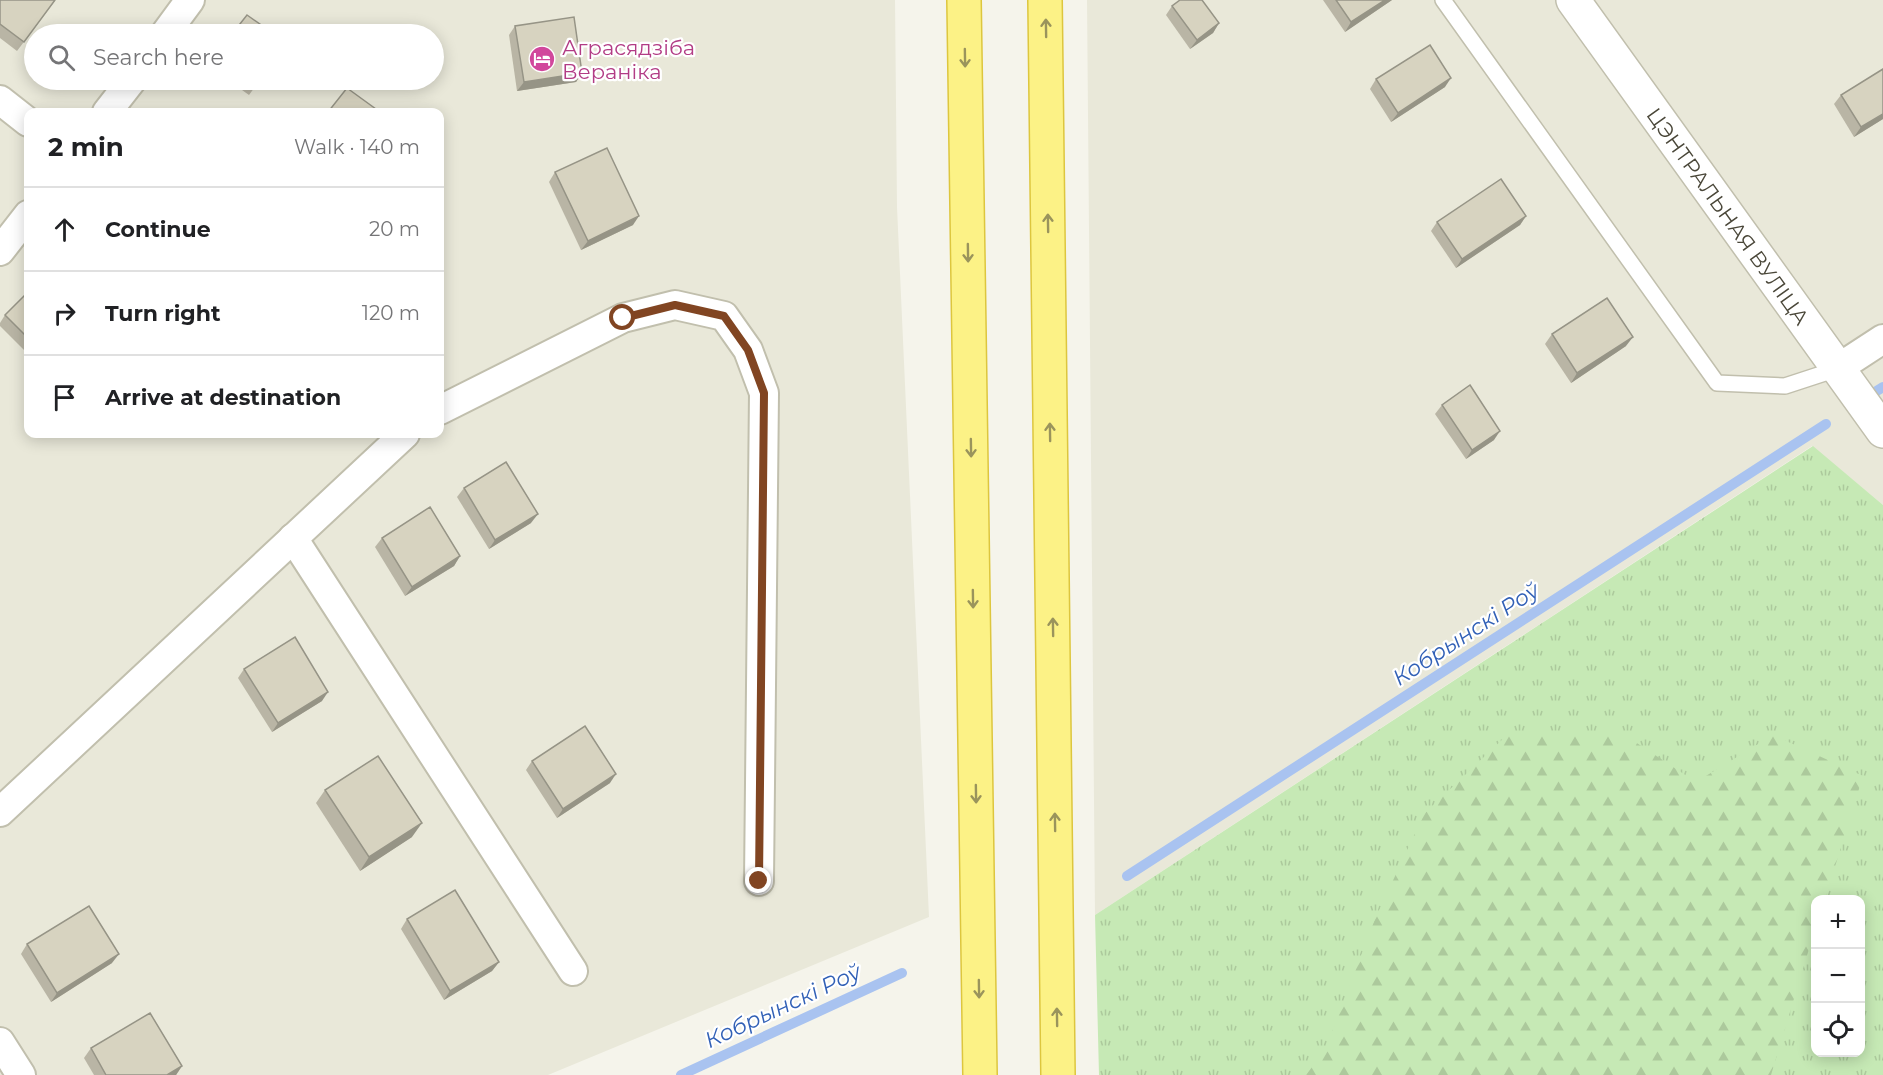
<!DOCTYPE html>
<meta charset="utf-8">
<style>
body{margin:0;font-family:Montserrat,sans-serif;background:#f2f2f2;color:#202124}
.controls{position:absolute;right:18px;bottom:18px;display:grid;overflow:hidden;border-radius:12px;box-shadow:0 3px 15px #0003}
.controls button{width:54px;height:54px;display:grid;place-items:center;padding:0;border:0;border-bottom:2px solid #e0e0e0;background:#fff;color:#202124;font:30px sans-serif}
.stop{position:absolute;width:18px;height:18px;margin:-14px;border:4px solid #814522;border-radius:50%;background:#fff}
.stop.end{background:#814522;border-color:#fff;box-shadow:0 2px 6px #0008}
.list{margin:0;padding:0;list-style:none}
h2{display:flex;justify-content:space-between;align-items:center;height:78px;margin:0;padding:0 24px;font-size:26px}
h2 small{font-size:20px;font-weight:400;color:#757577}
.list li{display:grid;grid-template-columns:39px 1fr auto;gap:18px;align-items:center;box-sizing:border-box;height:84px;padding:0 24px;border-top:2px solid #e0e0e0}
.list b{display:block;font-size:22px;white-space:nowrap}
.list em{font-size:20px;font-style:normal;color:#757577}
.icon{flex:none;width:33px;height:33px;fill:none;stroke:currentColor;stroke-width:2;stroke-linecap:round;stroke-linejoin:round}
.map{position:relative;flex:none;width:1883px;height:1075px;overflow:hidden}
.search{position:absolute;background:#fff;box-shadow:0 3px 15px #0003;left:24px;top:24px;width:420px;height:66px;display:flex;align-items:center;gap:15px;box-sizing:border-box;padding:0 21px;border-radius:33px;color:#757577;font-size:22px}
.panel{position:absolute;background:#fff;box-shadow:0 3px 15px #0003;left:24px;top:108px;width:420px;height:330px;border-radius:12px}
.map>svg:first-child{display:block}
</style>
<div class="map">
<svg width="1883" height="1075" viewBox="0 0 1883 1075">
<defs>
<pattern id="grass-tufts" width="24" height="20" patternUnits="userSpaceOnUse" patternTransform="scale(1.5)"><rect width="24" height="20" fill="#c6e9b5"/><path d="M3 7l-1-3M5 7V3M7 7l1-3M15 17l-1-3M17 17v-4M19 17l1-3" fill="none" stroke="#acc99c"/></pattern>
<pattern id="forest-firs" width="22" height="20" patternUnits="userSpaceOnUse" patternTransform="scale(1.5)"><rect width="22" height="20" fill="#c6e9b5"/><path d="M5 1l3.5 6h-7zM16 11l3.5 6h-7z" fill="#acc99c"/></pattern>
</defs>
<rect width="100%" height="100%" fill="#f5f4eb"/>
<g fill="#e9e8d9" fill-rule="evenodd">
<path d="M0 0H895L897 207 929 917 548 1075H0ZM34 34H434V80H34ZM28 112H440V434H28Z"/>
<path d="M1087 0H1883V505L1812 446 1095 915Z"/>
</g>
<path fill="url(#grass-tufts)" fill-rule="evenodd" d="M1813 446 1883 505V1075H1099L1095 915ZM1816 900H1860V1052H1816Z"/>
<path fill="url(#forest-firs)" d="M1617 730 1696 782 1773 735 1863 776 1825 899 1816 900 1815 929 1771 1075H1306L1325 1050 1375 919 1424 814 1506 736Z"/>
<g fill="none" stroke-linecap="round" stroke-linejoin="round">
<g stroke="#a9c3f0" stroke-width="10">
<path d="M1875 392 1883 387"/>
<path d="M1127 876 1826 424"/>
<path d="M681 1075 902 973"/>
</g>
<g stroke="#c1bfad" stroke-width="18">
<path id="service" d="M1443 0 1717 383 1785 386 1837 369"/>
</g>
<g stroke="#c1bfad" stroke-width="32">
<g id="minor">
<path d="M165 34 190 0"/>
<path d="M0 100 28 122"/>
<path d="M107 112 132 80"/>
<path d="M0 251 28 215"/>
<path d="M1837 369 1883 339"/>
<path d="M440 410 623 318 675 305 724 316 748 350 764 393 759 881"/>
<path d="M293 538 573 971"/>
<path d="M0 812 405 434"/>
<path d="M0 1042 21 1075"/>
</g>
</g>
<g stroke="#c1bfad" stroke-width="36">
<g id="tertiary">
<path id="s1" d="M1573 0 1883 431"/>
</g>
</g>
<g stroke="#ddc63e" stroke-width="36">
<g id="trunk">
<path d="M964 0 980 1075"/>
<path d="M1045 0 1058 1075"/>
</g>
</g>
<use href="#service" stroke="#fff" stroke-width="15"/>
<use href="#minor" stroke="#fff" stroke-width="28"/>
<use href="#tertiary" stroke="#fff" stroke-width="33"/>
<use href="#trunk" stroke="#fcf286" stroke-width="33"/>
</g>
<g fill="#b9b5a5">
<path d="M0 0 55 1 17 51 0 38Z"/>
<path d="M1323 0H1392L1345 32Z"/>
<path d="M1172 6 1219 23 1213 33 1190 49 1166 15Z"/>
<path d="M515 26 582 73 576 82 517 91 509 35Z"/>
<path d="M1376 79 1445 87 1391 122 1370 89Z"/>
<path d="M228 80H260L249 95Z"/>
<path d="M1841 95 1883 119 1854 137 1834 104Z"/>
<path d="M555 172 633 225 581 250 549 182Z"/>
<path d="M1526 216 1520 225 1456 268 1431 231 1437 222Z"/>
<path d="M28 292V354L0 326V323L5 315Z"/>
<path d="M1552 334 1626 346 1571 383 1545 344Z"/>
<path d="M1442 405 1494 440 1466 459 1435 414Z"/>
<path d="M464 488 531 523 489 549 457 497Z"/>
<path d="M382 538 460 556 454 566 405 596 375 547Z"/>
<path d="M244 669 322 701 272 732 238 678Z"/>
<path d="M532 761 610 783 557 818 526 770Z"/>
<path d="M325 790 412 837 360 871 316 803Z"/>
<path d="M407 919 499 962 492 971 444 1000 401 929Z"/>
<path d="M27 944 112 963 51 1002 21 954Z"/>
<path d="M91 1048 182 1066 176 1075H94L84 1058Z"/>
</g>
<g fill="#969486">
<path d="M1385 0H1392L1345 32 1351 22Z"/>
<path d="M1219 23 1213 33 1190 49 1197 40Z"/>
<path d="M582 73 576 82 517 91 524 82Z"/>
<path d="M1451 78 1445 87 1391 122 1398 113Z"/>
<path d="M1883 114V119L1854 137 1861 127Z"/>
<path d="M639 216 633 225 581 250 588 241Z"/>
<path d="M1526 216 1520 225 1456 268 1462 259Z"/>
<path d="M1633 337 1626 346 1571 383 1577 373Z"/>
<path d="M1500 431 1494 440 1466 459 1472 450Z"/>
<path d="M538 514 531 523 489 549 495 540Z"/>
<path d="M460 556 454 566 405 596 412 587Z"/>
<path d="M328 692 322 701 272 732 278 723Z"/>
<path d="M616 774 610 783 557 818 563 809Z"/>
<path d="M422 823 412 837 360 871 369 857Z"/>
<path d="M119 954 112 963 51 1002 57 993Z"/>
<path d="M499 962 492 971 444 1000 450 991Z"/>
<path d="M182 1066 176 1075H167Z"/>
</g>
<g fill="#d7d3c0" stroke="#969486" stroke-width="1.5">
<path d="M0 0H55L24 42 0 24Z"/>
<path d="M1180 0H1202L1219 23 1197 40 1172 6Z"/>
<path d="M1336 0H1385L1351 22Z"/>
<path d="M247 15 274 34H232Z"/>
<path d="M574 17 582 73 524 82 515 26Z"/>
<path d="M1430 45 1451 78 1398 113 1376 79Z"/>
<path d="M1883 69V114L1861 127 1841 95Z"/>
<path d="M247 80H260L256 85Z"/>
<path d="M347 88 380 112H328Z"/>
<path d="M607 148 639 216 588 241 555 172Z"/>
<path d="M1501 179 1526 216 1462 259 1437 222Z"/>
<path d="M28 292V338L5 315Z"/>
<path d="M1607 298 1633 337 1577 373 1552 334Z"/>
<path d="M1470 385 1500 431 1472 450 1442 405Z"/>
<path d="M506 462 538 514 495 540 464 488Z"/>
<path d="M430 507 460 556 412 587 382 538Z"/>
<path d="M295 637 328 692 278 723 244 669Z"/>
<path d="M585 726 616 774 563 809 532 761Z"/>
<path d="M378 756 422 823 369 857 325 790Z"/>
<path d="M455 890 499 962 450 991 407 919Z"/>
<path d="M89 906 119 954 57 993 27 944Z"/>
<path d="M150 1013 182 1066 167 1075H106L91 1048Z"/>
</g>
<defs><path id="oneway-shaft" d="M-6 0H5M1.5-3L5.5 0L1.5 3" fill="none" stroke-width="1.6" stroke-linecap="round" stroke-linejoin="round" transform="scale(1.5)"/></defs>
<g stroke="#9a945c">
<use href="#oneway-shaft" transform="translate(1046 28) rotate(-91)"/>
<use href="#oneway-shaft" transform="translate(965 58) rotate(89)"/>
<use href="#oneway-shaft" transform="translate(1048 223) rotate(-91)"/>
<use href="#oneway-shaft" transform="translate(968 253) rotate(89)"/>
<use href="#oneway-shaft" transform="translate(1050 432) rotate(-91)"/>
<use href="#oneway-shaft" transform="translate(971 448) rotate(89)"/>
<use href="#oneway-shaft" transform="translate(973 599) rotate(89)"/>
<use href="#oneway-shaft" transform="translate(1053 627) rotate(-91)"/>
<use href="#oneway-shaft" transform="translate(976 794) rotate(89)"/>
<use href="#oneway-shaft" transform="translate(1055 822) rotate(-91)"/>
<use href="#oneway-shaft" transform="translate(979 989) rotate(89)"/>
<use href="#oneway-shaft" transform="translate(1057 1017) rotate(-91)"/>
</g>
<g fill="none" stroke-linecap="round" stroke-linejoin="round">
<path stroke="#814522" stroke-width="8" d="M623 318 675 305 724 316 748 350 764 393 759 881"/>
</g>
<defs>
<g id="hotel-disc" transform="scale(1.35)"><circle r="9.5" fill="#d1479c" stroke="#fff"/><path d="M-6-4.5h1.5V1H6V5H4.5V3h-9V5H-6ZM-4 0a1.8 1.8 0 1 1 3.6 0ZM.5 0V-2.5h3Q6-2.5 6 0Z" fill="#fff"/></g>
</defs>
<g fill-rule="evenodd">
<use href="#hotel-disc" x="542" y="59"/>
</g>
<g text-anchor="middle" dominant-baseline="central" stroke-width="4.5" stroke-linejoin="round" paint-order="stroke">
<g font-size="21" fill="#b23c85" stroke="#fff" text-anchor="start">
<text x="562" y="47">Аграсядзіба<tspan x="562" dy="24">Вераніка</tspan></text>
</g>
<g font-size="21" fill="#4a4739" stroke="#fff">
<text stroke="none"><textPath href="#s1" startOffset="266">ЦЭНТРАЛЬНАЯ ВУЛІЦА</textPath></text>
</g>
<g font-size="22" font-style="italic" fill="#3160b6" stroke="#fff">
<text transform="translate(1466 634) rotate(-33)">Кобрынскі Роў</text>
<text transform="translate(783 1006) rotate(-25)">Кобрынскі Роў</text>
</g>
</g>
</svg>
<div class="controls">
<button>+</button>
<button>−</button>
<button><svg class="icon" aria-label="locate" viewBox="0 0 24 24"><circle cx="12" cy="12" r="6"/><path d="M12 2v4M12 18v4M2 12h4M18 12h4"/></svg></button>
</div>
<div class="stop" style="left:623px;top:318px"></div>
<div class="stop end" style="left:759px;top:881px"></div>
<div class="search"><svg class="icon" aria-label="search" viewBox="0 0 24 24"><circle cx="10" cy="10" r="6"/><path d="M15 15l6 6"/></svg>Search here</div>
<section class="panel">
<h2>2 min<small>Walk · 140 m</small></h2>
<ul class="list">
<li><svg class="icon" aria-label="ahead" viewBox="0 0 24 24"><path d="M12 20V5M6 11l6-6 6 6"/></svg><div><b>Continue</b></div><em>20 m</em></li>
<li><svg class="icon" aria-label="right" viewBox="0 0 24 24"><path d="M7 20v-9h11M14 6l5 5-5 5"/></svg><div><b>Turn right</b></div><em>120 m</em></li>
<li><svg class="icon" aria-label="arrive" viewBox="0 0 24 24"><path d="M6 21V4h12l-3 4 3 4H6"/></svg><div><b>Arrive at destination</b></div></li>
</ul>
</section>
</div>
